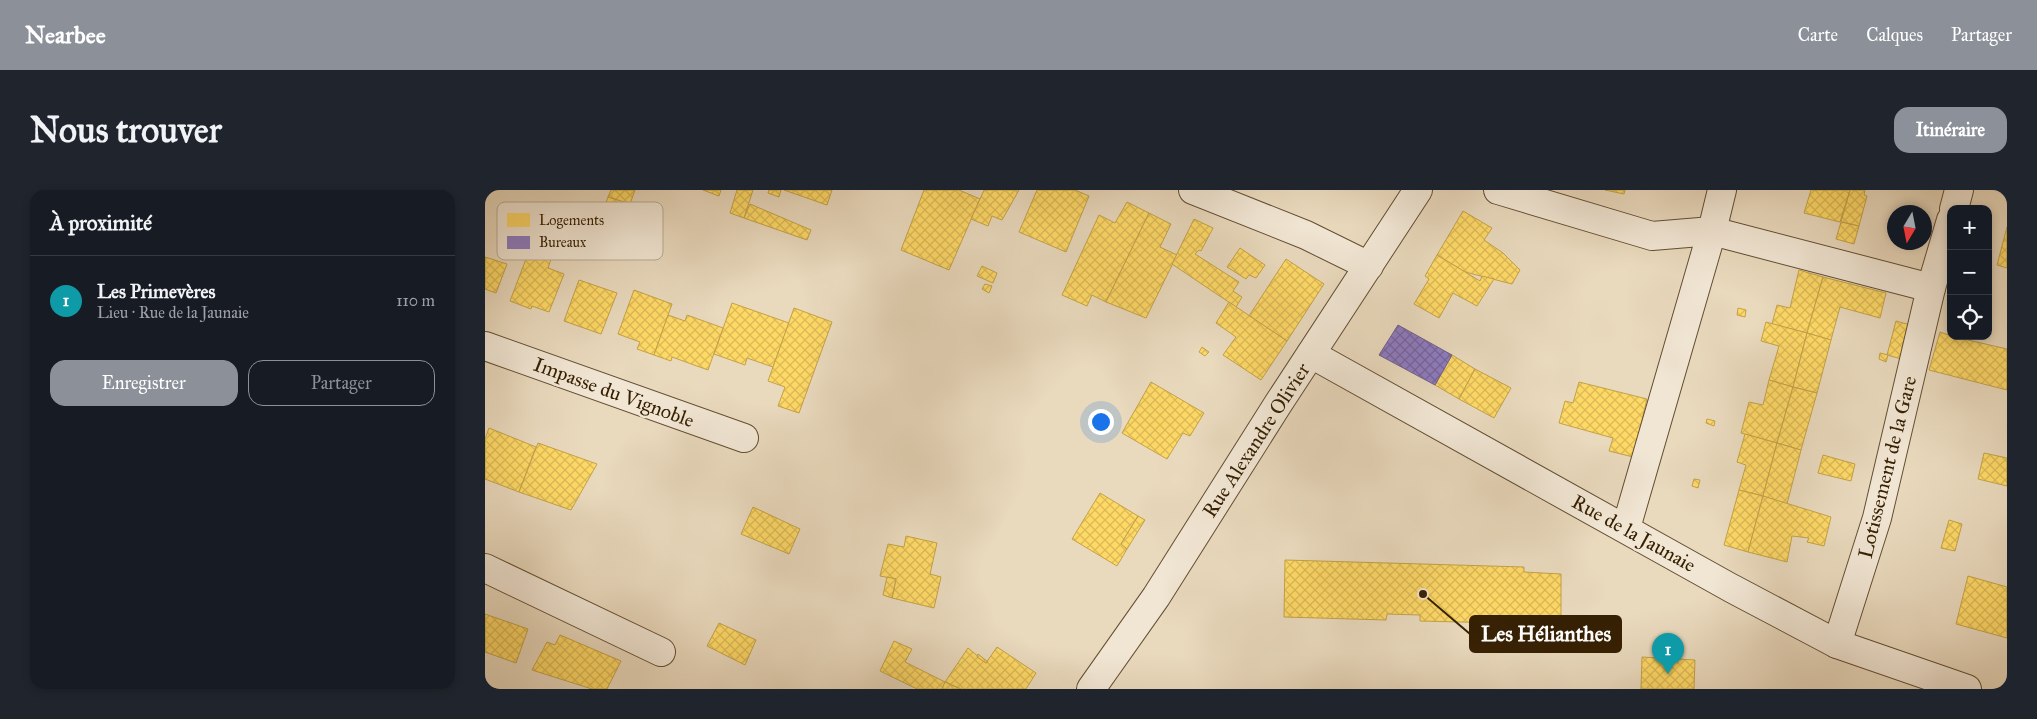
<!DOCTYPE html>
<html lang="fr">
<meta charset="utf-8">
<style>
body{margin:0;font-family:"IM FELL Great Primer",serif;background:#20242c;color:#f1f3f6}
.controls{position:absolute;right:15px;top:15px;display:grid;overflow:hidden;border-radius:10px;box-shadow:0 2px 8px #0003}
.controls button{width:45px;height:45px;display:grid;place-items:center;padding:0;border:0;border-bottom:1px solid #363941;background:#171b24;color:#f1f3f6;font:25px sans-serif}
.compass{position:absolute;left:1402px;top:15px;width:45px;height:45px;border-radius:50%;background:#171b24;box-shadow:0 2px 8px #0003;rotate:190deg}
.you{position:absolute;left:615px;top:231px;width:18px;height:18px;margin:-12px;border:4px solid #fff;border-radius:50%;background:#1a73e8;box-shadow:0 0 0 8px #1a73e833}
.badge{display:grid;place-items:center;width:32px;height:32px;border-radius:50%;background:#8c9099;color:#fff;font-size:16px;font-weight:700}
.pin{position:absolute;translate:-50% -41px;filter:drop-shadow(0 1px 2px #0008)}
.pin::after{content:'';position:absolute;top:26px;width:18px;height:15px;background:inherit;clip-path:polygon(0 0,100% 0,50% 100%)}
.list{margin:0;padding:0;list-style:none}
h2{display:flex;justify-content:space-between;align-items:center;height:65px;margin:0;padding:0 20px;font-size:21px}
h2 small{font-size:16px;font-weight:400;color:#9ea1a6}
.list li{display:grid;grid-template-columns:32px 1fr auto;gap:15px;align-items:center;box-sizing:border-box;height:90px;padding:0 20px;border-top:1px solid #363941}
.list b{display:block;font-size:19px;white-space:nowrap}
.list p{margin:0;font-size:16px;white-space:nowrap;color:#9ea1a6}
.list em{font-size:16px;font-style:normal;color:#9ea1a6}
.actions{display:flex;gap:10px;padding:15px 20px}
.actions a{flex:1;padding:11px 0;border:1px solid #8c9099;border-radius:15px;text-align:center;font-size:18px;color:#8c9099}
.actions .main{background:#8c9099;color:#fff}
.icon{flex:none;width:28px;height:28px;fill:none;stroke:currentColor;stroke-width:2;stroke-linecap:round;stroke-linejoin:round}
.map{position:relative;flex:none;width:1522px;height:499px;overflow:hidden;border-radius:15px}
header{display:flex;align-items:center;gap:30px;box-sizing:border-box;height:70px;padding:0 25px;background:#8c9099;color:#fff}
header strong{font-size:24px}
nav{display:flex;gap:28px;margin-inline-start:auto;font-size:18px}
.intro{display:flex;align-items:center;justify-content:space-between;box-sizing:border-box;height:120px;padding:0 30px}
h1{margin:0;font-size:35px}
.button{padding:12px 22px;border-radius:15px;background:#8c9099;color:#fff;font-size:18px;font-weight:700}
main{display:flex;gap:30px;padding:0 30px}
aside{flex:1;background:#171b24;border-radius:15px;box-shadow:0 2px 8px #0003}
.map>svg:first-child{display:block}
</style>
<header>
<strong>Nearbee</strong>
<nav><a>Carte</a><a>Calques</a><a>Partager</a></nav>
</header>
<div class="intro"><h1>Nous trouver</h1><a class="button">Itinéraire</a></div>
<main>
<aside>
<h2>À proximité<small></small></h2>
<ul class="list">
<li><span class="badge" style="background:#0f9aa8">1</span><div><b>Les Primevères</b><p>Lieu · Rue de la Jaunaie</p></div><em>110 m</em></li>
</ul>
<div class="actions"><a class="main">Enregistrer</a><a>Partager</a></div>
</aside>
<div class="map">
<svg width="1522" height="499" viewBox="0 0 1522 499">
<defs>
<pattern id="homes-cross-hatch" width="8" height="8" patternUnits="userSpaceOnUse" patternTransform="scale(1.25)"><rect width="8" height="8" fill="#ffd966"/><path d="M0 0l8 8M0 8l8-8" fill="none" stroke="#dbba57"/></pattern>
<pattern id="offices-cross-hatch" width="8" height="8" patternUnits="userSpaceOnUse" patternTransform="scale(1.25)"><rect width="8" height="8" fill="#8e7cc3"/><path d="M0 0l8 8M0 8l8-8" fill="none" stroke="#75659c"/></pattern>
</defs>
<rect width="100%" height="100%" fill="#e9d9bd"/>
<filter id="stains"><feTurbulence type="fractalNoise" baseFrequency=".004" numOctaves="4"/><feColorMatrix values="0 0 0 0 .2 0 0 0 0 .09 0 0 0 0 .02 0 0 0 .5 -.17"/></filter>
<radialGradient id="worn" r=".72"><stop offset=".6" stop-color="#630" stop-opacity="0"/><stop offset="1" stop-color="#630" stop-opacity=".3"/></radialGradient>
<g fill="url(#homes-cross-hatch)" stroke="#c3a248">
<path d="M126 0H150L145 14 123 7Z"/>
<path d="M218 0H236L234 6Z"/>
<path d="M252 0H268L259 28 245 23Z"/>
<path d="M284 0H296L294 7 283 3Z"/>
<path d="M299 0H347L342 15Z"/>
<path d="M439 0H474L495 9 464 80 416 60Z"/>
<path d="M499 0H534L517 30 507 26 503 36 486 29Z"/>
<path d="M552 0H590L604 6 581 62 534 42Z"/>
<path d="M1120 0H1140L1139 4Z"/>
<path d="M1326 0H1365L1355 32 1319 23Z"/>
<path d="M1365 0H1380L1379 5 1382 6 1374 36 1356 32Z"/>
<path d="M123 7 145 14 137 37 115 29Z"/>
<path d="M642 12 664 23 621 112 607 105 602 116 577 105 614 25 630 33Z"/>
<path d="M265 14 326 40 322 50 259 28Z"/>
<path d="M978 21 1007 38 999 50 1018 63 1035 80 1027 94 980 82 952 65Z"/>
<path d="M664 23 686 34 675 57 692 65 661 128 621 112Z"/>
<path d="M709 29 728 38 716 61 714 60 710 64 754 92 748 101 757 107 751 117 687 74Z"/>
<path d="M1356 32 1374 36 1369 54 1351 49Z"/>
<path d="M1522 37V78L1512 75Z"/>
<path d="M755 58 780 75 771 88 764 85 761 89 742 77Z"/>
<path d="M44 61 66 69 63 78 79 84 64 122 47 116 46 119 25 111Z"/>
<path d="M952 65 995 91 997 86 1009 89 992 116 968 103 954 128 929 114 944 89 940 86Z"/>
<path d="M0 67 22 74 11 103 0 99Z"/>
<path d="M801 69 839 94 802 151 764 126Z"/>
<path d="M497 76 512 83 508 93 492 86Z"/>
<path d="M1314 80 1338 87 1322 143 1287 134 1292 115 1305 118Z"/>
<path d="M1338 87 1401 103 1395 128 1355 117 1346 150 1322 143Z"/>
<path d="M94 90 132 103 116 144 79 131Z"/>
<path d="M500 94 507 96 504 103 497 99Z"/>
<path d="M149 100 187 114 169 165 152 159 155 152 133 144Z"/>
<path d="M744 112 802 151 776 190 738 165 751 147 731 133Z"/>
<path d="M247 113 304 133 288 177 262 168 260 175 229 164Z"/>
<path d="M309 118 347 132 314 223 293 216 300 197 283 191Z"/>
<path d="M1253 118 1261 120 1260 127 1252 125Z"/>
<path d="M183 125 200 131 202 125 238 138 223 180 187 167 186 171 169 165Z"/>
<path d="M1411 131 1429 136 1420 170 1402 165Z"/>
<path d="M1281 132 1322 143 1308 197 1284 190 1294 156 1276 151Z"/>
<path d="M1455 142 1466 146 1522 159V200L1444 180Z"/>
<path d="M1322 143 1346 150 1332 203 1308 197Z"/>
<path d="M717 157 724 162 720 166 714 162Z"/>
<path d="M1395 163 1403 165 1401 172 1394 169Z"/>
<path d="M967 165 990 179 974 209 950 195Z"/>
<path d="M990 179 1026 198 1009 228 974 209Z"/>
<path d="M1284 190 1308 197 1292 253 1256 243 1264 212 1278 215Z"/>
<path d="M666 192 719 223 705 246 698 243 682 269 637 243Z"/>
<path d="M1094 192 1162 209 1148 267 1124 261 1128 248 1074 233 1080 211 1088 213Z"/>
<path d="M1308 197 1332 203 1316 260 1292 253Z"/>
<path d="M1222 229 1230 231 1229 236 1221 233Z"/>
<path d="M4 238 51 257 34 302 0 289V249Z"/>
<path d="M1260 244 1292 253 1278 306 1254 300 1261 275 1252 272Z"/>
<path d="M53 253 112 274 86 320 34 302Z"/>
<path d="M1292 253 1316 260 1302 314 1278 306Z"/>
<path d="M1499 263 1522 268V296L1493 289Z"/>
<path d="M1338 265 1370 274 1366 291 1333 283Z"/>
<path d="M1209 289 1215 290 1213 298 1207 296Z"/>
<path d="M1254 300 1278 306 1263 362 1239 355Z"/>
<path d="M615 303 653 326 636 354 642 359 632 376 587 349Z"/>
<path d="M1278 306 1346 327 1339 356 1322 352 1324 348 1307 346 1302 372 1263 362Z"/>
<path d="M268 317 315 339 304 364 256 344Z"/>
<path d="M653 326 660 330 642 359 636 354Z"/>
<path d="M1464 330 1477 334 1470 361 1456 358Z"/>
<path d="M421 346 452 353 445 384 456 387 449 418 407 408 411 389 395 386 403 354 419 357Z"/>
<path d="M800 370 1039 377V382L1076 384V428L1018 427V433L935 431V425L902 424 901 430 799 427Z"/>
<path d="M1483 386 1522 397V448L1471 434Z"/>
<path d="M402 387 411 389 407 408 398 405Z"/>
<path d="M0 424 43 439 31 473 0 462Z"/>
<path d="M234 433 271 450 260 475 222 456Z"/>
<path d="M75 445 136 471 122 499H107L47 480 62 452 70 455Z"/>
<path d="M409 451 427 459 420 472 460 492 457 499H432L395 481Z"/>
<path d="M512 457 551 483 541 499H476L460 492 483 458 501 473Z"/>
<path d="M493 464 503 472 501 473 492 467Z"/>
<path d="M1157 467 1210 470 1209 499H1156Z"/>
<path d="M460 492 471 497 476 499H457Z"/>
</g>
<path fill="url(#offices-cross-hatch)" stroke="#746089" d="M913 135 967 165 950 195 894 165Z"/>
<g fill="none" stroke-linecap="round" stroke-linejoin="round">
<g stroke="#634e32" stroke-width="30">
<g id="minor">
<path d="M708 0 821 45 884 76"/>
<path d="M1013 0 1167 46 1227 41 1446 98 1392 328 1352 454"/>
<path d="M1469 19 1474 0"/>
<path d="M1446 98 1466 30"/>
<path d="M0 156 259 248"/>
<path d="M826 164 1246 398 1352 454 1482 499"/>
<path d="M1141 338 1227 41 1237 0"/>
<path d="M0 378 176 462"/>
<path d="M606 499 671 407 793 214 933 0"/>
</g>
</g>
<use href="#minor" stroke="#f1e6d4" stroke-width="28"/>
</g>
<g text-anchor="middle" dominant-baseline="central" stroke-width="5" stroke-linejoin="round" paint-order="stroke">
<g font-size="20" fill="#362003" stroke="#f1e6d4">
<text transform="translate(129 202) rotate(20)">Impasse du Vignoble</text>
<text transform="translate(771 250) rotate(-57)">Rue Alexandre Olivier</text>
<text transform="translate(1402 277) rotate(-76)">Lotissement de la Gare</text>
<text transform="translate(1149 343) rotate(29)">Rue de la Jaunaie</text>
</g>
</g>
<rect x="12" y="12" width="166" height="58" rx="8" fill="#f1e6d4" stroke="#b9ab95" stroke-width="1"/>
<rect x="22" y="23" width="23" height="14" fill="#ffd966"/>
<rect x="22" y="46" width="23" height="13" fill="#8e7cc3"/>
<g font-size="14" fill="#362003">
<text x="54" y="35">Logements</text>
<text x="54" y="57">Bureaux</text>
</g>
<path fill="none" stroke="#362003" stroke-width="2" d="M938 404L985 444"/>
<circle fill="#362003" stroke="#f1e6d4" stroke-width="2" cx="938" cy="404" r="5"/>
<rect fill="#362003" stroke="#362003" stroke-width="2" x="985" y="426" width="151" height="36" rx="5"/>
<g font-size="21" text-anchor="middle" font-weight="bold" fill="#fff">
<text x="1061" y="451">Les Hélianthes</text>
</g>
<rect width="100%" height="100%" filter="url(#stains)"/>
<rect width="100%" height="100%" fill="url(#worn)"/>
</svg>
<div class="controls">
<button>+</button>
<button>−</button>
<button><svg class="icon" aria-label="locate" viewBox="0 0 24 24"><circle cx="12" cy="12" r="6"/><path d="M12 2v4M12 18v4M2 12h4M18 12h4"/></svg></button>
</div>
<svg class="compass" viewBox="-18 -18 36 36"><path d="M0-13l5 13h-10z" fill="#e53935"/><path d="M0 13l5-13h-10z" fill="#9ea1a6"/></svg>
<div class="you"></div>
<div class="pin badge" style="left:1183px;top:484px;background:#0f9aa8">1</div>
</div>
</main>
